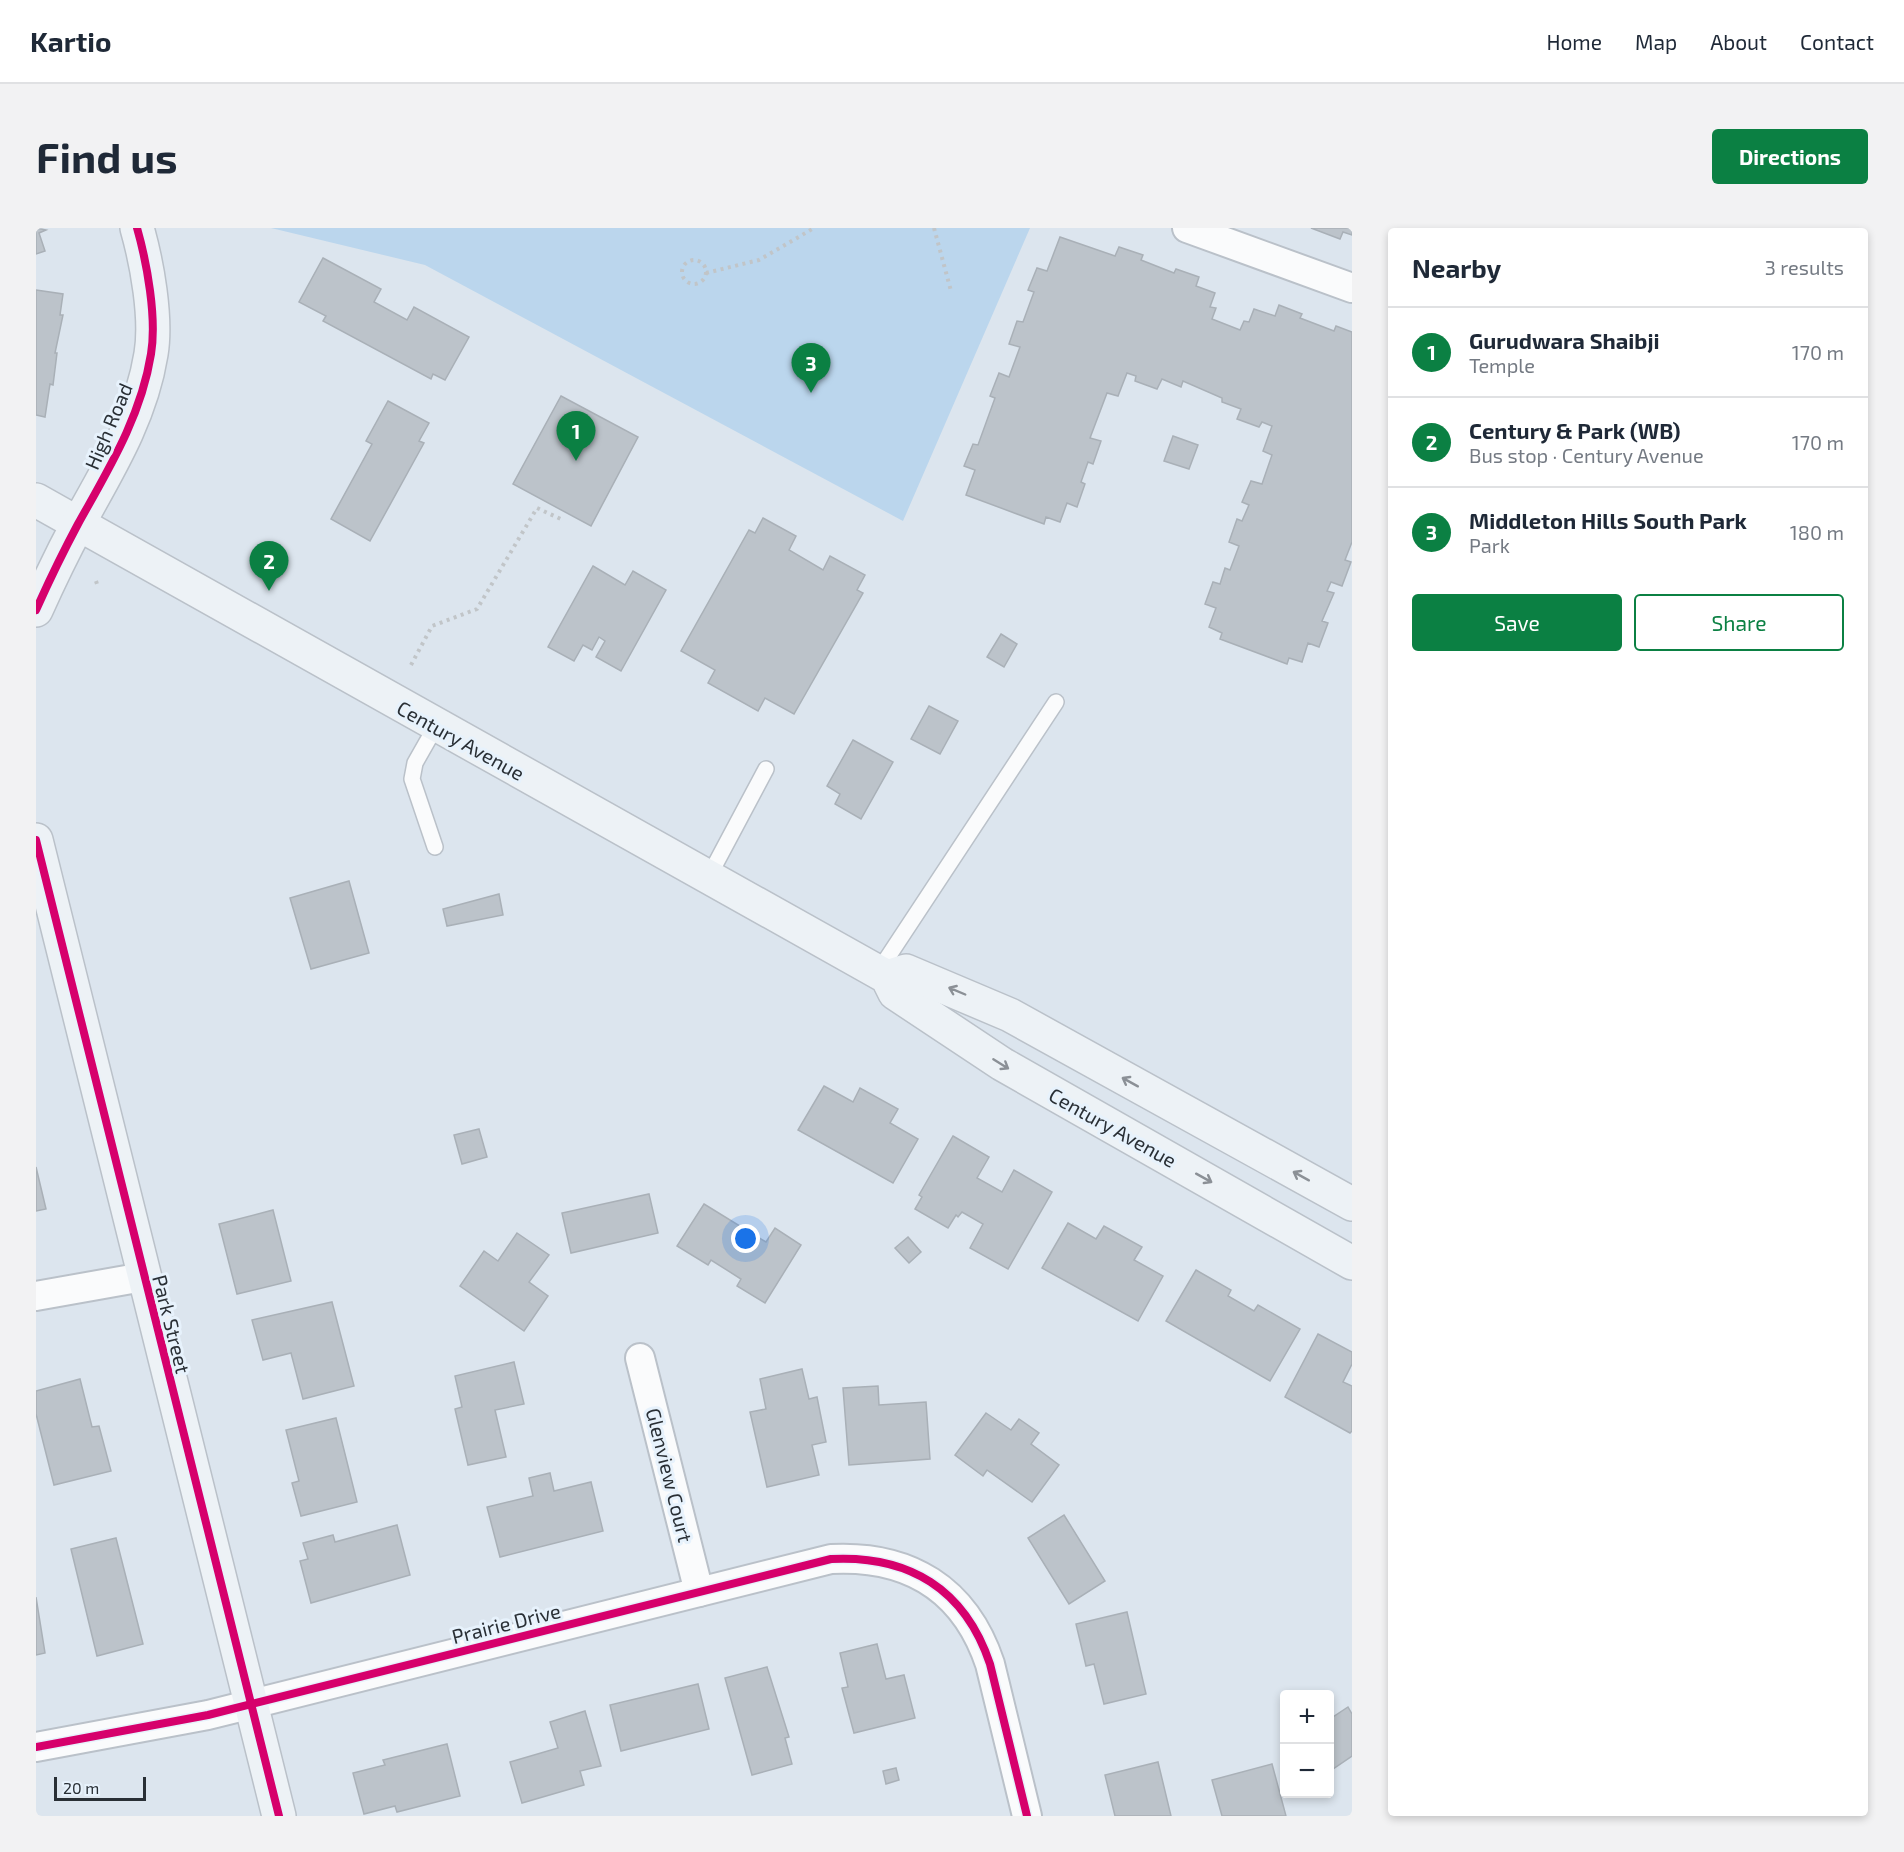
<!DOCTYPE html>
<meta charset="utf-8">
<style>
body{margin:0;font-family:"Exo 2",sans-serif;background:#f2f2f3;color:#1f2937}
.controls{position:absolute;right:18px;bottom:18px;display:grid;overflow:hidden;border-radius:6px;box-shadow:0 3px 9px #0003}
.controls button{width:54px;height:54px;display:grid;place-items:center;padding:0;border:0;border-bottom:2px solid #e0e1e3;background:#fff;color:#1f2937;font:30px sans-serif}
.scale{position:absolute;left:18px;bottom:15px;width:92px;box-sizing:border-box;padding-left:6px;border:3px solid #292f35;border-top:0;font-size:16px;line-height:21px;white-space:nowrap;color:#292f35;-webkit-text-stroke:4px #e7f2fc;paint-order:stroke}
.you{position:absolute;left:710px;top:1011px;width:21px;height:21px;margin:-15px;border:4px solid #fff;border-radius:50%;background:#1a73e8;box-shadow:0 0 0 9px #1a73e833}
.badge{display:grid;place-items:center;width:39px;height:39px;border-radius:50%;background:#0b8043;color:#fff;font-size:20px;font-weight:700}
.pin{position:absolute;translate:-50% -50px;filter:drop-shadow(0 2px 3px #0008)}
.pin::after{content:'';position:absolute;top:32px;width:21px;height:18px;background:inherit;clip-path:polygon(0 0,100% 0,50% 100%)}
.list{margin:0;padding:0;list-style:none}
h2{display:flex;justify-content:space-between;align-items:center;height:78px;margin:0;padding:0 24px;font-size:26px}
h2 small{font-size:20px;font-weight:400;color:#747a83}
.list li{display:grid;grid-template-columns:39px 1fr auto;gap:18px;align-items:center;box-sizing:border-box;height:90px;padding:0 24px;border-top:2px solid #e0e1e3}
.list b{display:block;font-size:22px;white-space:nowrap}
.list p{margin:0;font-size:20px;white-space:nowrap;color:#747a83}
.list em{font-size:20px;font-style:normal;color:#747a83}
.actions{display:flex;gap:12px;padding:18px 24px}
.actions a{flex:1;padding:14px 0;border:2px solid #0b8043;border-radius:6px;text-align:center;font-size:21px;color:#0b8043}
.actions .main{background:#0b8043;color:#fff}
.map{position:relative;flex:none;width:1316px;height:1588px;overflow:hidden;border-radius:6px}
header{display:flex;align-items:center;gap:36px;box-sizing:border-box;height:84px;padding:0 30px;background:#fff;border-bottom:2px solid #e0e1e3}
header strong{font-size:28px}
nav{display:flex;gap:33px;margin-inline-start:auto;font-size:21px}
.intro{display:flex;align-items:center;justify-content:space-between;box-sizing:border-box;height:144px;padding:0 36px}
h1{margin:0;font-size:42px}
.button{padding:15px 27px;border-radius:6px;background:#0b8043;color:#fff;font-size:21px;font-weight:700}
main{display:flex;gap:36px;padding:0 36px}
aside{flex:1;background:#fff;border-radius:6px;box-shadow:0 3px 9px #0003}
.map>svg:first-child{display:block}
</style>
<header>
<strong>Kartio</strong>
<nav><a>Home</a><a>Map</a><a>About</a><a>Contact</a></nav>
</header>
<div class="intro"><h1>Find us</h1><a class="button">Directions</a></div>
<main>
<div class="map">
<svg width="1316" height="1588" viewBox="0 0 1316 1588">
<rect width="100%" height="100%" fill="#dce5ee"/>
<path fill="#bbd6ed" d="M235 0H994L867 293 389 37Z"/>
<g fill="#bcc3ca" stroke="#a9b0b7" stroke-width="1.5">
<path d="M0 0 10 2 3 5 9 23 0 26Z"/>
<path d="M1275 0H1316V7L1307 4 1304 11Z"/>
<path d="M1024 9 1079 28 1083 19 1107 27 1105 32 1138 45 1140 41 1163 49 1160 58 1179 65 1174 79 1180 80 1176 91 1204 102 1208 93 1213 94 1218 81 1239 88 1243 77 1266 86 1264 90 1298 103 1300 98 1316 104V314L1309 332 1315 334 1306 358 1295 354 1291 363 1298 365 1286 393 1292 395 1283 419 1272 415 1266 434 1253 430 1251 436 1184 411 1186 405 1173 399 1180 380 1169 376 1177 354 1184 356 1189 340 1194 342 1203 318 1193 314 1201 291 1206 293 1213 277 1206 274 1215 253 1226 256 1236 227 1227 223 1236 198 1226 194 1223 199 1201 191 1205 181 1186 174V170L1147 153 1145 159 1126 151 1121 161 1099 153 1100 148 1091 145 1082 168 1071 165 1054 210 1065 213 1057 236 1052 234 1045 254 1049 256 1041 279 1031 275 1024 294 1010 289 1008 296 930 267 939 242 928 238 937 216 942 217 959 170 954 168 963 145 973 149 984 119 973 116 981 93 987 94 998 64 992 62 1001 40 1011 43Z"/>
<path d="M287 30 345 61 338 74 371 92 378 79 433 109 409 152 397 146 395 151 287 93 290 88 263 74Z"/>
<path d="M0 62 27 66 24 87H27L19 125H21L17 157 14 156 9 189 0 187Z"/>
<path d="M525 168 602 209 555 298 477 256Z"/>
<path d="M352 173 393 195 383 213 388 215 334 313 295 291 336 216 330 213Z"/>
<path d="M1137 208 1162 217 1153 241 1128 233Z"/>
<path d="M727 290 760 308 753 322 787 342 794 328 829 347 821 362 827 365 758 486 729 470 722 483 672 455 679 442 645 423 713 302 719 305Z"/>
<path d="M557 338 589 357 597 343 630 362 585 443 560 429 569 413 563 409 556 422 547 417 538 433 512 419Z"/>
<path d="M965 406 981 416 968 439 951 429Z"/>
<path d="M893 478 922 493 904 526 875 511Z"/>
<path d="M817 512 857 534 825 591 799 576 804 566 791 558Z"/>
<path d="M313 653 333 725 275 741 254 670Z"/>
<path d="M463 666 467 687 411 698 407 681Z"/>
<path d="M788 858 817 874 824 860 862 881 854 895 882 911 857 955 762 902Z"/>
<path d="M443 901 451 929 426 936 418 907Z"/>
<path d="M917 908 953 929 941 950 966 964 978 942 1016 964 972 1041 934 1020 947 996 926 984 922 989 920 987 912 1000 879 981 886 969 883 967Z"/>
<path d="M0 939 10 981 0 983Z"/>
<path d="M613 966 622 1005 535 1025 526 985Z"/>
<path d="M668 976 730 1014 739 1000 765 1017 729 1075 701 1058 705 1051 675 1032 672 1037 641 1018Z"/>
<path d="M237 982 255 1053 201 1066 183 996Z"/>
<path d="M1032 995 1060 1011 1068 998 1106 1019 1098 1032 1127 1048 1102 1093 1006 1040Z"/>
<path d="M481 1005 513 1027 493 1054 512 1068 488 1103 424 1058 448 1023 462 1033Z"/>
<path d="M872 1009 885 1024 873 1035 859 1020Z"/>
<path d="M1160 1042 1195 1062 1192 1068 1218 1083 1222 1077 1264 1101 1234 1153 1130 1093Z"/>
<path d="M296 1074 318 1158 267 1171 255 1125 227 1132 216 1092Z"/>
<path d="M1282 1106 1316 1124V1136L1307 1154 1316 1158V1203L1314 1205 1249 1169Z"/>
<path d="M478 1134 488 1176 459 1182 470 1229 432 1237 419 1181 426 1179 419 1148Z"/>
<path d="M766 1141 773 1171 781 1169 790 1214 776 1217 783 1247 731 1259 714 1184 730 1181 724 1151Z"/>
<path d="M44 1151 56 1199 63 1198 75 1243 18 1257 0 1186V1163Z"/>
<path d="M842 1158 843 1177 890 1174 894 1231 813 1237 807 1160Z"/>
<path d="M950 1185 975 1202 983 1191 1003 1205 995 1216 1023 1237 996 1274 951 1242 947 1248 919 1227Z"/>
<path d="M300 1190 321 1274 265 1288 256 1255 263 1253 250 1202Z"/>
<path d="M514 1245 518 1263 555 1254 567 1303 464 1329 451 1279 497 1268 493 1250Z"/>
<path d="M1028 1287 1069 1353 1033 1376 992 1310Z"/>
<path d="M361 1297 374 1347 275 1375 264 1333 272 1331 267 1315 297 1307 299 1314Z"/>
<path d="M80 1310 107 1416 61 1428 35 1321Z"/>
<path d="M0 1369 9 1425 0 1427Z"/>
<path d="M1091 1384 1110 1466 1068 1476 1058 1436 1050 1438 1040 1396Z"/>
<path d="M841 1416 850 1451 868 1447 879 1490 818 1505 806 1460 812 1459 804 1425Z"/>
<path d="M731 1439 753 1509 749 1510 756 1536 716 1547 689 1450Z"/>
<path d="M662 1456 673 1501 585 1523 574 1477Z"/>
<path d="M1312 1479 1316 1486V1528L1294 1543V1491Z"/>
<path d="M549 1483 565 1538 544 1543 548 1557 486 1575 474 1534 522 1520 514 1494Z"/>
<path d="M411 1516 424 1568 361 1584 359 1578 328 1586 317 1545 349 1537 347 1532Z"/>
<path d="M1122 1534 1135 1588H1079L1069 1547Z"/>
<path d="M1236 1536 1250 1588H1186L1176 1552Z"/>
<path d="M860 1540 863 1552 850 1556 847 1543Z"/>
</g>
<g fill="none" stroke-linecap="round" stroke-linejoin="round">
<g stroke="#bac1c9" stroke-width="18">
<g id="lane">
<path d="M399 619 376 551 379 535 400 498"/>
<path d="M672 650 730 541"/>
<path d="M842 744 1020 474"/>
</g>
</g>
<g stroke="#bac1c9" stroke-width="32">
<g id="street">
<path d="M1151 0 1316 60"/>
<path d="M0 1068 107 1049"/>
<path d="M604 1130 663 1364"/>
<path d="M0 1519 172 1487 795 1331C873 1327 929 1361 954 1436L991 1588"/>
</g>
</g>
<g stroke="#bac1c9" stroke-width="36">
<g id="secondary">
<path d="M0 272 851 749 859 765 966 836 1316 1035"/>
<path d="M0 382C13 353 27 324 42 296 72 242 105 189 115 126 121 90 111 35 101 0"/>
<path d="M0 612 243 1588"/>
<path d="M851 749 870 743 974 787 1316 976"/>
</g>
</g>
<g stroke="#c1c5c8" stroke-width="4" stroke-dasharray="3 4.5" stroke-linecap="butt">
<path d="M898 0 915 63"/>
<circle cx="658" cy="44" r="12"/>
<path d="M670 45 723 32 778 0"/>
<path d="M60 353 61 356"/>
<path d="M375 437 396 398 441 381 501 280 527 292"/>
</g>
<use href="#lane" stroke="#fafbfc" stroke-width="15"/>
<use href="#street" stroke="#fafbfc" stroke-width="28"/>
<use href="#secondary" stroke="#edf2f6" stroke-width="33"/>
<g stroke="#e7f2fc" stroke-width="11">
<g id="cycleway">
<path d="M0 382C13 353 27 324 42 296 72 242 105 189 115 126 121 90 111 35 101 0"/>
<path d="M0 612 243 1588"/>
<path d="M0 1519 172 1487 795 1331C873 1327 929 1361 954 1436L991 1588"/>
</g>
</g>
<use href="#cycleway" stroke="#d6006c" stroke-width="8"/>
</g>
<defs><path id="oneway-shaft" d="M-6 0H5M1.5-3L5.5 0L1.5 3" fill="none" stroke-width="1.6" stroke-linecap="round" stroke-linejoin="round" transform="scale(1.5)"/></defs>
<g stroke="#8b9096">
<use href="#oneway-shaft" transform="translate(921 763) rotate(-157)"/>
<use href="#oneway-shaft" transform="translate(965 836) rotate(32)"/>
<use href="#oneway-shaft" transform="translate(1094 854) rotate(-151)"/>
<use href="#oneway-shaft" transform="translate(1265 948) rotate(-151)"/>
<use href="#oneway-shaft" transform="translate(1168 950) rotate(29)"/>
</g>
<g text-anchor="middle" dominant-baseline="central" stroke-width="6" stroke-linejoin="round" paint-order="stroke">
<g font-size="20" fill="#292f35" stroke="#e7f2fc">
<text transform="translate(72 198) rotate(-67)">High Road</text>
<text transform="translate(425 512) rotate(29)">Century Avenue</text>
<text transform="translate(1077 899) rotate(29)">Century Avenue</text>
<text transform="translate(136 1096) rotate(76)">Park Street</text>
<text transform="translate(634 1247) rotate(76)">Glenview Court</text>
<text transform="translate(470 1395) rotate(-14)">Prairie Drive</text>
</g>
</g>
</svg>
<div class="controls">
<button>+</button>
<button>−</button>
</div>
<div class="scale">20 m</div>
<div class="you"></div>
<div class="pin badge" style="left:540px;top:233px">1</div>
<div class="pin badge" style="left:233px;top:363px">2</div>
<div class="pin badge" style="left:775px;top:165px">3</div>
</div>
<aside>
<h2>Nearby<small>3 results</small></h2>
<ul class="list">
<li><span class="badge">1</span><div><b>Gurudwara Shaibji</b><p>Temple</p></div><em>170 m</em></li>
<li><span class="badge">2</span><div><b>Century &amp; Park (WB)</b><p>Bus stop · Century Avenue</p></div><em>170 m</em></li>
<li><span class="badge">3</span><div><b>Middleton Hills South Park</b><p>Park</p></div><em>180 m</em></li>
</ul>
<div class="actions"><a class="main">Save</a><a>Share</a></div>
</aside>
</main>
